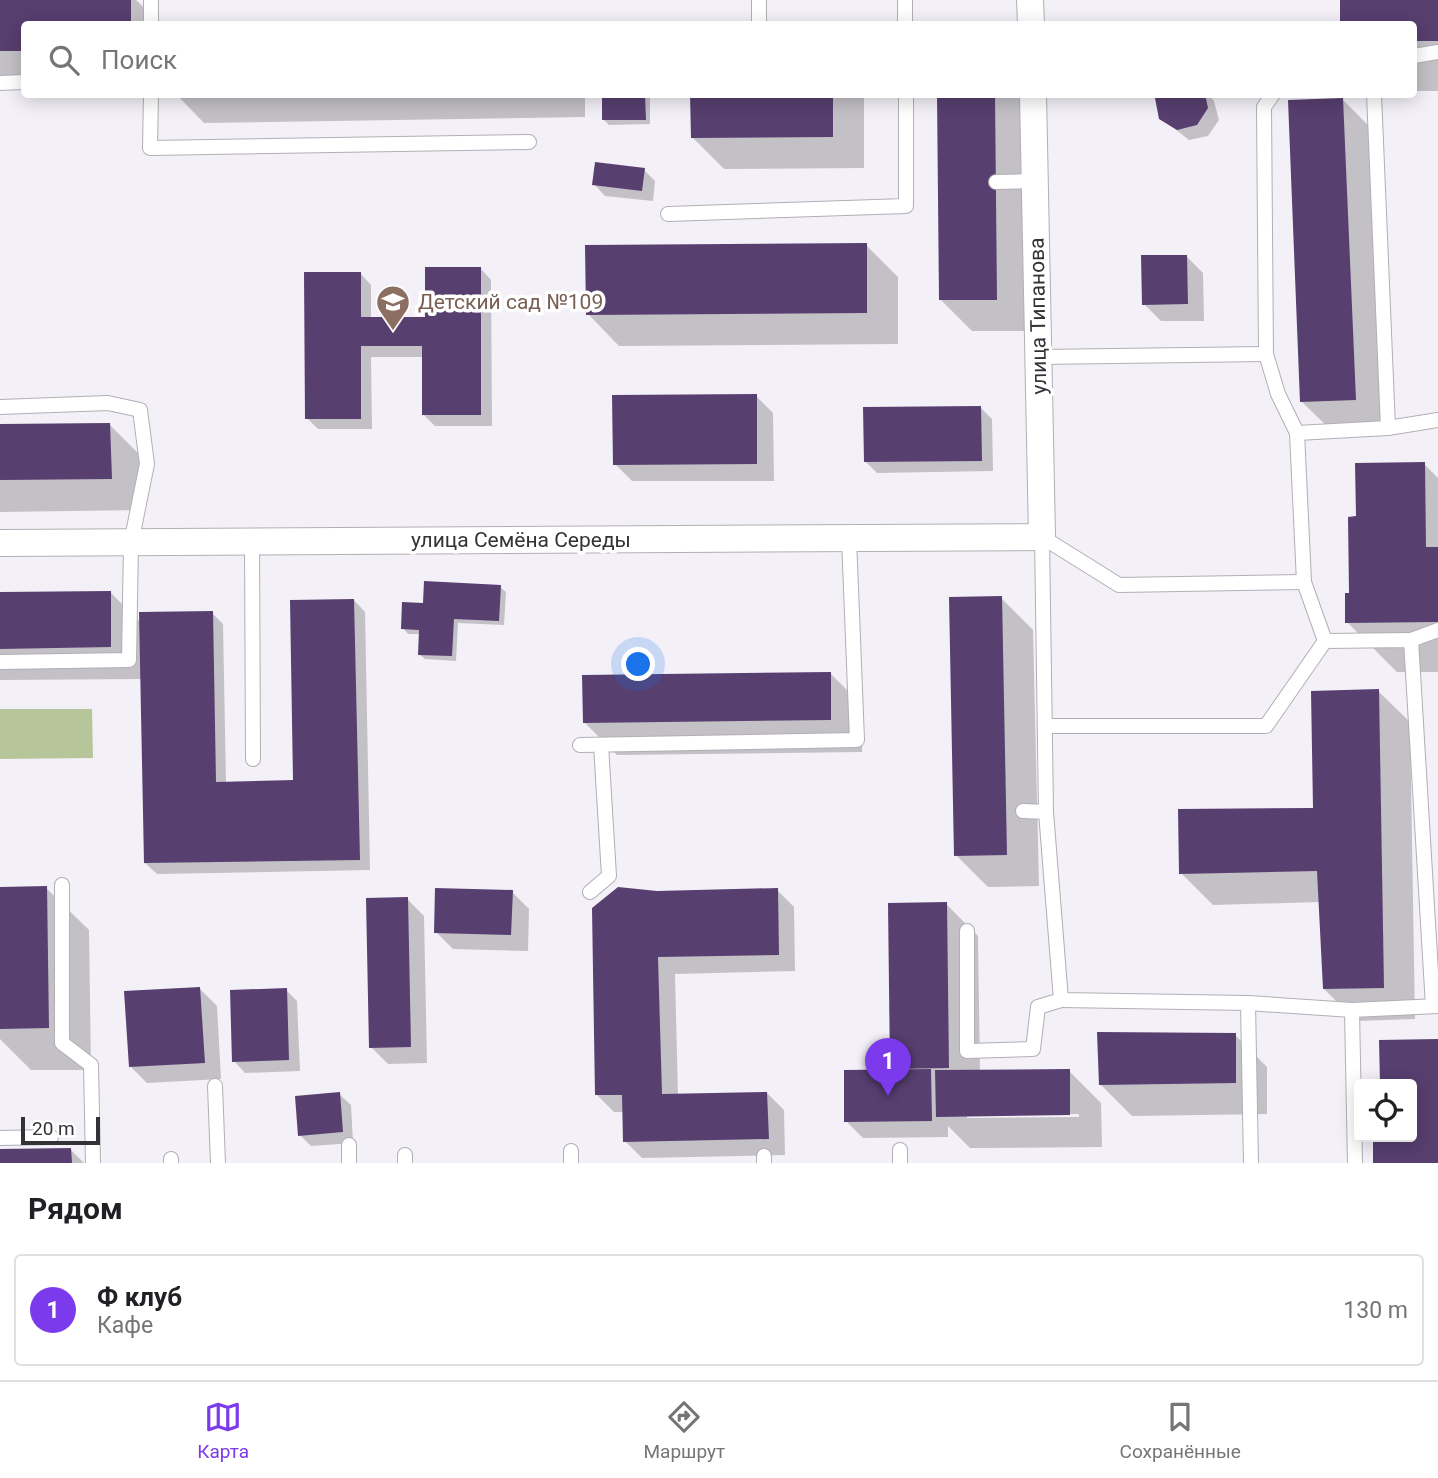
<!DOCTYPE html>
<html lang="ru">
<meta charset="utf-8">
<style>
body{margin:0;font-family:Roboto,sans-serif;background:#f6f6f6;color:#202124}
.controls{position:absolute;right:21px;bottom:21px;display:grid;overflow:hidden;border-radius:7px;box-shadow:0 4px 18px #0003}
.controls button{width:63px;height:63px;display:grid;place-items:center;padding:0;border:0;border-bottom:2px solid #e0e0e0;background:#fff;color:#202124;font:35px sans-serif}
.scale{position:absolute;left:21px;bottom:18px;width:79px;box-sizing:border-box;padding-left:7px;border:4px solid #333235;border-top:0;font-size:19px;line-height:24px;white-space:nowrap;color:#333235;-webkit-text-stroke:5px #fff;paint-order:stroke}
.you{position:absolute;left:639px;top:665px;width:24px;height:24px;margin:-18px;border:5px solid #fff;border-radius:50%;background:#1a73e8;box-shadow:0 0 0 10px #1a73e833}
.badge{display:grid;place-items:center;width:46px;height:46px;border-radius:50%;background:#7c3aed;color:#fff;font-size:23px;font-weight:700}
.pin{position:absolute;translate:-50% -58px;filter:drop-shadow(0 2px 4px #0008)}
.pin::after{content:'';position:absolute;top:37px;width:24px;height:21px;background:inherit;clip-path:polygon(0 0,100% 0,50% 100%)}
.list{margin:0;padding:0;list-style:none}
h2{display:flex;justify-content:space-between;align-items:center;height:91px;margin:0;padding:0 28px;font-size:30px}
h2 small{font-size:23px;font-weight:400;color:#757577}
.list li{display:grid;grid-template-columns:46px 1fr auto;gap:21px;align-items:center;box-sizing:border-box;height:112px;margin:0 14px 14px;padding:0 14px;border:2px solid #e0e0e0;border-radius:7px}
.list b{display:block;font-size:26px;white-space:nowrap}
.list p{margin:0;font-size:23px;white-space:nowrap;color:#757577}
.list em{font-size:23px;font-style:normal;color:#757577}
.icon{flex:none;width:38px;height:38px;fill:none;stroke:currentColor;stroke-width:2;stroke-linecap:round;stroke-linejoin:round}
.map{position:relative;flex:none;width:1438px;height:1163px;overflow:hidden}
.search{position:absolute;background:#fff;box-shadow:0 4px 18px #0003;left:21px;right:21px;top:21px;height:77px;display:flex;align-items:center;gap:18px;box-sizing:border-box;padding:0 24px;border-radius:7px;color:#757577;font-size:26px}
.sheet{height:217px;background:#fff}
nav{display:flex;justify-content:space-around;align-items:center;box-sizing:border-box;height:98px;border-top:2px solid #e0e0e0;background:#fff;font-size:19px;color:#757577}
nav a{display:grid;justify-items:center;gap:4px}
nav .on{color:#7c3aed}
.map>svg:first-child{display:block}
</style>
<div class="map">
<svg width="1438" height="1163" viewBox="0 0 1438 1163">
<rect width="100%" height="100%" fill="#f4f0f8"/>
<path fill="#b7c69a" d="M0 709H92L93 758 0 759Z"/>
<g fill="#0003" fill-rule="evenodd">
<path d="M0 0H136L161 24H24V83H0Z"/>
<path d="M1342 0H1438V91H1414V24H1342Z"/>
<path d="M176 94H585V117L204 123Z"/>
<path d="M603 94H650V124L609 125 604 120Z"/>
<path d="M692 94H864V168L724 169 692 137Z"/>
<path d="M939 94H1024L1028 331H972L940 299Z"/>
<path d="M1159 94H1208L1214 101 1219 120 1208 136 1189 140 1161 118Z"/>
<path d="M1343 100 1375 132 1387 431 1334 433 1302 402Z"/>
<path d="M644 170 655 181 653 201 605 196 594 184Z"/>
<path d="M866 245 898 277V344L619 346 588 314Z"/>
<path d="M1186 256 1203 273 1204 321H1161L1144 304Z"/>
<path d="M480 268 491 280 492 426H435L424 415V357H371L372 429H318L307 418 360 273 371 285V319L426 318Z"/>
<path d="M756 396 773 413 774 481H632L615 464Z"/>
<path d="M980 407 992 419 993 471 877 473 866 462Z"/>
<path d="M110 425 142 457 143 510 0 512V426Z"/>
<path d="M1424 464 1438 478V672H1397L1347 622 1357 518Z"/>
<path d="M500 587 506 592 504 625 458 623 456 661 425 659 419 654 420 634H408L403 628 425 605Z"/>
<path d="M110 592 141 623 212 613 223 624 226 783 295 782 354 600 365 612 370 870 157 874 145 863 142 679 0 680V593Z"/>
<path d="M1001 598 1033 630 1039 886 988 887 956 855Z"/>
<path d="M830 673 862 705V752L617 755 585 723Z"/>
<path d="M1378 691 1410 722 1415 1019 1356 1021 1324 989 1320 902 1213 905 1181 873 1315 809Z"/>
<path d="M0 888H46L89 930 91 1070H31L0 1039Z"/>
<path d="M777 890 794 907 795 971 675 974 678 1095 767 1093 784 1110 785 1155 642 1158 625 1141 624 1112H614L597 1095 657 892Z"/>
<path d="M512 892 529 909 528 951 453 949 436 932Z"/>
<path d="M407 899 424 916 427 1063 388 1064 371 1047Z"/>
<path d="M946 904 978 936 980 1072 1069 1071 1101 1103 1102 1147 970 1148 948 1126V1137L863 1138 846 1121 895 1072 891 1068ZM1079 1114V1117L967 1118V1115Z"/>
<path d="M200 989 217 1006 221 1079 147 1083 130 1066Z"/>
<path d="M286 990 297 1001 300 1071 245 1073 234 1061Z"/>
<path d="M1235 1035 1267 1067V1114L1132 1116 1100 1084Z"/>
<path d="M1438 1041V1163H1375L1374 1137H1412V1084H1381V1042Z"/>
<path d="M339 1094 351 1105 353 1143 311 1146 300 1135Z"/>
<path d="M71 1150 84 1163H0V1151Z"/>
</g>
<g fill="#573f70">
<path d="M0 0H131V24H24V51H0Z"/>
<path d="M1340 0H1438V41H1414V24H1340Z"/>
<path d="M602 94H645L646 120H602Z"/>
<path d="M690 94H833V137L691 138Z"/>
<path d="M937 94H995L997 300H939Z"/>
<path d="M1157 94H1205L1208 108 1197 125 1177 130 1159 119 1155 98Z"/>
<path d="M1343 98 1356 400 1300 402 1288 100Z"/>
<path d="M595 162 645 168 642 191 592 185Z"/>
<path d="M867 243V313L586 315 585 245Z"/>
<path d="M1141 255H1187L1188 304 1142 305Z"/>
<path d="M425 267H481V415H422V346H361V419H305L304 272H361V317H425Z"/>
<path d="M757 394V464L613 465 612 395Z"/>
<path d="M981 406 982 461 864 462 863 407Z"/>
<path d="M110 423 112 479 0 480V424Z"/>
<path d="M1425 462 1426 547H1438V622L1345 623V593H1349L1348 517 1356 516 1355 463Z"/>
<path d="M424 581 501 585 499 621 454 619 452 656 418 655 419 630 401 629 402 602 423 603Z"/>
<path d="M111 591V647L0 649V592Z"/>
<path d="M1002 596 1007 855 954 856 949 597Z"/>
<path d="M354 599 360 860 144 863 139 612 213 611 216 782 293 780 290 600Z"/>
<path d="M831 672V720L583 723 582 675Z"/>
<path d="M1379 689 1384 988 1323 989 1317 871 1179 874 1178 809 1313 808 1311 691Z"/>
<path d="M47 886 49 1028 0 1029V887Z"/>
<path d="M618 887 657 891 778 888 779 955 658 957 662 1094 767 1092 769 1139 623 1142 622 1095H595L592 908Z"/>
<path d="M435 888 513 890 511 935 434 933Z"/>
<path d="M408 897 411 1047 369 1048 366 898Z"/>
<path d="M947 902 949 1068 890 1069 888 903Z"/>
<path d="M200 987 205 1063 129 1067 124 991Z"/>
<path d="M287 988 289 1060 232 1062 230 990Z"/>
<path d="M1097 1032 1236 1033V1083L1099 1085Z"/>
<path d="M1438 1039V1163H1373V1137H1412V1084H1380L1379 1040Z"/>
<path d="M931 1069 932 1121 844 1122V1070Z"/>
<path d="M1070 1069V1115L936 1117 935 1070Z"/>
<path d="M340 1092 343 1132 298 1136 295 1096Z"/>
<path d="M71 1148 72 1163H0V1149Z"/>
</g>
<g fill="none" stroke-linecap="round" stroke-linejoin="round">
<g stroke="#b2aeb6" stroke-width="16">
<g id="service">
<path d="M759 0V24"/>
<path d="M905 0V24"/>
<path d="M151 24V0"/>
<path d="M1414 56 1438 52"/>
<path d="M0 83 24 82"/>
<path d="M151 94 150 148 529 142"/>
<path d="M1273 94 1264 107 1266 354 1278 394 1297 433 1388 428 1438 420"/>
<path d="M1374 94 1388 428"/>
<path d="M996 182 1036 181"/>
<path d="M668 214 906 206V94"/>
<path d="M1039 357 1266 354"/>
<path d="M0 407 108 403 140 410 147 464 131 543 129 660 0 662"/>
<path d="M1297 433 1304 582 1325 641"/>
<path d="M1042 537 1046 812 1061 1000 1248 1003 1251 1163"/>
<path d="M1042 537 1119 585 1304 582"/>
<path d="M252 542 253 759"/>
<path d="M1411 640 1438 630"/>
<path d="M1325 641 1411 640 1433 1006"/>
<path d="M1046 726H1266L1325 641"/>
<path d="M580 745 857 740 849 538"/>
<path d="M1023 811 1046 812"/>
<path d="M62 885V1043L91 1065 93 1163"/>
<path d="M590 892 609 876 601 745"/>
<path d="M967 931V1051L1033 1049 1038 1007 1061 1000"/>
<path d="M1248 1003 1352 1010 1438 1006"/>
<path d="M1352 1010 1355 1163"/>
<path d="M215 1086 218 1163"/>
<path d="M0 1138 51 1137"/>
<path d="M349 1145V1163"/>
<path d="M405 1155V1163"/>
<path d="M171 1163V1159"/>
<path d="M571 1163V1151"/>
<path d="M764 1163V1156"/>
<path d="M900 1163V1150"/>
</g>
</g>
<g stroke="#b2aeb6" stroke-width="28">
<g id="minor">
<path d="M1030 0 1031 24"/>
<path d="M0 543 1042 537 1033 94"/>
</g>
</g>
<use href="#service" stroke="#fff" stroke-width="14"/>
<use href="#minor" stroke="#fff" stroke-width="26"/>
</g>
<defs>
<g id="school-pin" transform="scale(1.75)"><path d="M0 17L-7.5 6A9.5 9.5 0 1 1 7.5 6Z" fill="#8d6e63" stroke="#fff"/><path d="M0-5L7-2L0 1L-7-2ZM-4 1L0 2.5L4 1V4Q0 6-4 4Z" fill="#fff"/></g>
</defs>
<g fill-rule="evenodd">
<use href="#school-pin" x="393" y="302"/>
</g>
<g text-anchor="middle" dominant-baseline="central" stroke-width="7" stroke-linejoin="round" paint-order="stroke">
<g font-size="21" fill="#785e54" stroke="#fff" text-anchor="start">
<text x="418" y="302">Детский сад №109</text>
</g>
<g font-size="21" fill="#333235" stroke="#fff">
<text transform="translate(1038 316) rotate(-91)">улица Типанова</text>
<text x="521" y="540">улица Семёна Середы</text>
</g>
</g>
</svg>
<div class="controls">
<button><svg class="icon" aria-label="locate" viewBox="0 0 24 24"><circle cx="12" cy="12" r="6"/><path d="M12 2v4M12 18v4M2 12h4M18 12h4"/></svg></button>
</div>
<div class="scale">20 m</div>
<div class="you"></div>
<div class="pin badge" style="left:888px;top:1096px">1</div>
<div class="search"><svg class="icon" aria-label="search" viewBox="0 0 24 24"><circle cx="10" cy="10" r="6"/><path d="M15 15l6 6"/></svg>Поиск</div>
</div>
<section class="sheet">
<h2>Рядом<small></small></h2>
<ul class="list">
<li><span class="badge">1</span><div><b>Ф клуб</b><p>Кафе</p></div><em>130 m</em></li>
</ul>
</section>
<nav>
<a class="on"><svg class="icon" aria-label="map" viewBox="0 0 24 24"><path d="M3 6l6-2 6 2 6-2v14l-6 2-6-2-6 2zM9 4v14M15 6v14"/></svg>Карта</a>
<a><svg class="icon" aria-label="directions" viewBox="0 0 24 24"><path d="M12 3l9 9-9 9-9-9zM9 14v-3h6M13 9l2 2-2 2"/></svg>Маршрут</a>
<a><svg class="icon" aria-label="saved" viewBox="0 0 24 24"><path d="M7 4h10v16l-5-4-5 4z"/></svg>Сохранённые</a>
</nav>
